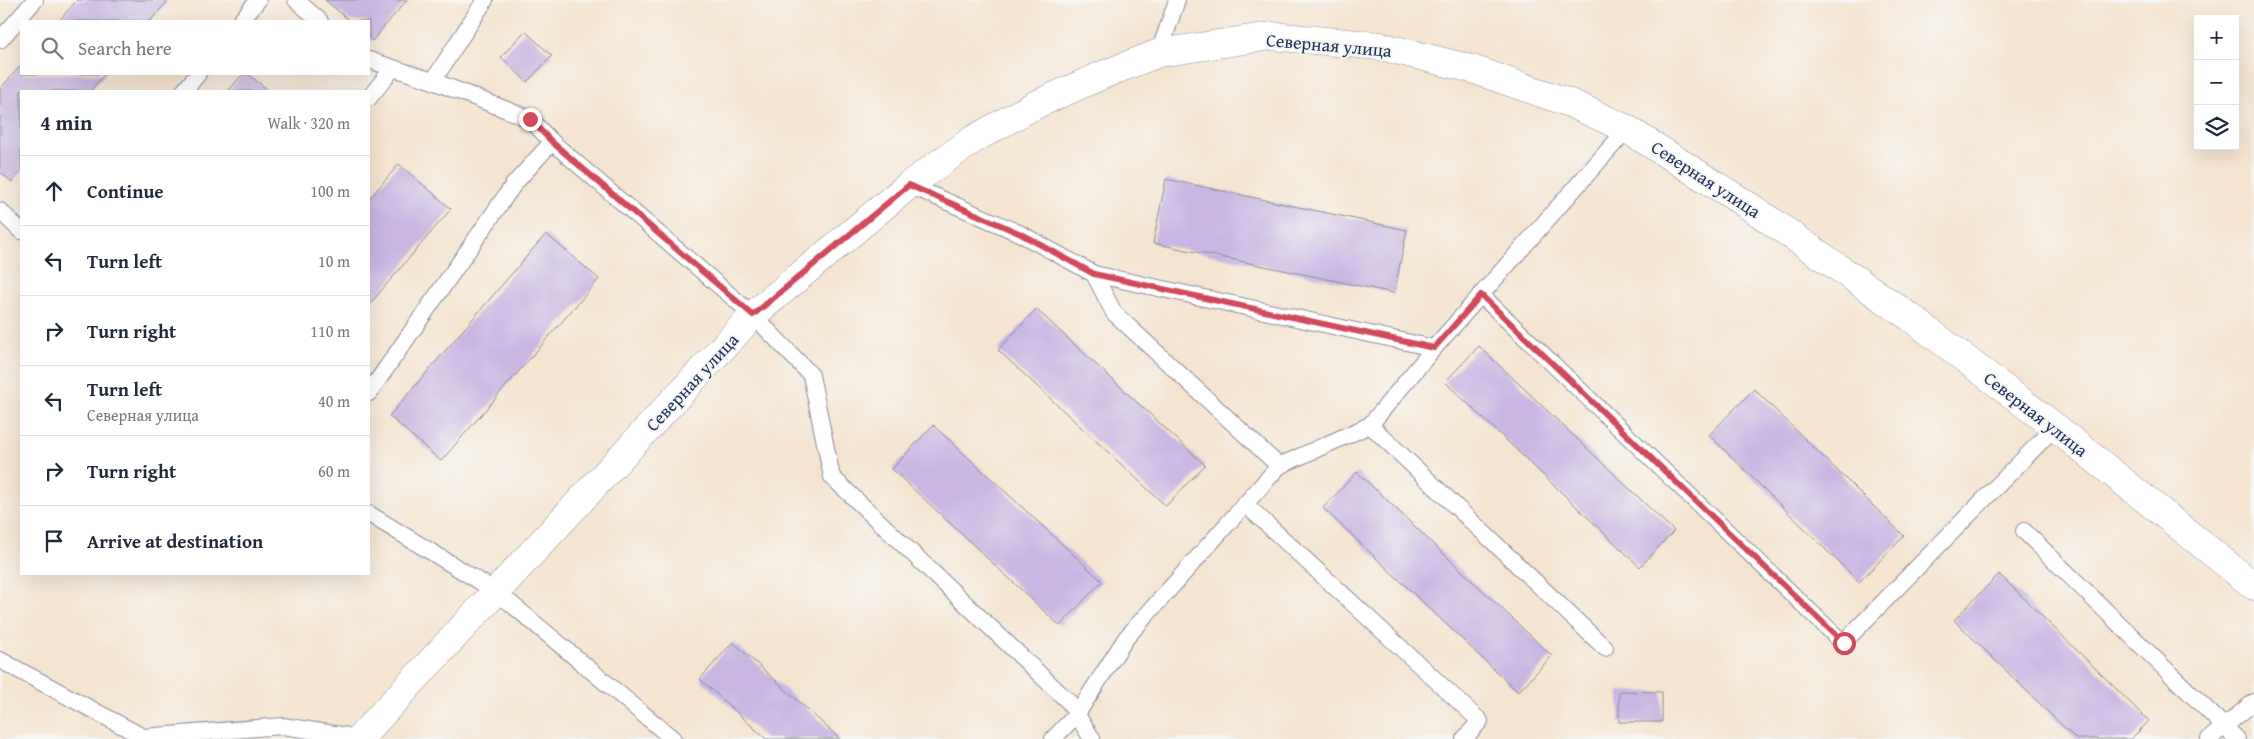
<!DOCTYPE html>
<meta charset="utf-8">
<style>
body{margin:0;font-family:"Gentium Book Plus",serif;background:#f6f6f7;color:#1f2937}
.controls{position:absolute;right:15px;top:15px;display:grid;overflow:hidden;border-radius:0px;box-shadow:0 5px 20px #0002}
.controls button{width:45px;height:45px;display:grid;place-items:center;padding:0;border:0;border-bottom:1px solid #e0e1e3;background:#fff;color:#1f2937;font:25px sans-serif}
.stop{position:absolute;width:15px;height:15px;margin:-11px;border:4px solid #d1495b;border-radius:50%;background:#fff}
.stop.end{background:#d1495b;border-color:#fff;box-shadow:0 1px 5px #0008}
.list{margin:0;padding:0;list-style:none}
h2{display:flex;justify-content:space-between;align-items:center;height:65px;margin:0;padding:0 20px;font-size:21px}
h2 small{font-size:16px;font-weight:400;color:#747a83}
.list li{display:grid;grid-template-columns:32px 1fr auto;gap:15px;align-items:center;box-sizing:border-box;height:70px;padding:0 20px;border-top:1px solid #e0e1e3}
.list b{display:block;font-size:19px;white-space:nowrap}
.list p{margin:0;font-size:16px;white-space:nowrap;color:#747a83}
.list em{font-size:16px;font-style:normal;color:#747a83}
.icon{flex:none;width:28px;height:28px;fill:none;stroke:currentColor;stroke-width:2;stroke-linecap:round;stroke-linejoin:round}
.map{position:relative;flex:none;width:2254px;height:739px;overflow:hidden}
.search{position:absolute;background:#fff;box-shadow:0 5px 20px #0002;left:20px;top:20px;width:350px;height:55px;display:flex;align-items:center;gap:12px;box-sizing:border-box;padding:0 18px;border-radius:0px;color:#747a83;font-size:19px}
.panel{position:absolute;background:#fff;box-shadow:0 5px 20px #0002;left:20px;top:90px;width:350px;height:485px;border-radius:0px}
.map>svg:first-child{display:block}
</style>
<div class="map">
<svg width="2254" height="739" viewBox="0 0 2254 739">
<rect width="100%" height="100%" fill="#f6f6f2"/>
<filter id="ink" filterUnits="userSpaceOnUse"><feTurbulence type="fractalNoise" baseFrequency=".02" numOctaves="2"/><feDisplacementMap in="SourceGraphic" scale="10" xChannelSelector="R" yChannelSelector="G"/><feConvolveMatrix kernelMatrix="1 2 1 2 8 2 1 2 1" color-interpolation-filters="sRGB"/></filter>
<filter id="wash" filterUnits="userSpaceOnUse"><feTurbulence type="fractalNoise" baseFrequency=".0096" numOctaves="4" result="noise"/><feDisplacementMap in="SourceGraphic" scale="20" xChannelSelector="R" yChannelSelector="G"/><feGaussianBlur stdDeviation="1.12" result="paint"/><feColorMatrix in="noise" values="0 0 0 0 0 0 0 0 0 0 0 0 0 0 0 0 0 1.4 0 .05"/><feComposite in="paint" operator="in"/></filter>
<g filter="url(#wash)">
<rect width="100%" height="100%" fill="#f5e4d0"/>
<g id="blocks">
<g fill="#c8b5e3">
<path d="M77 0H169L150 21H59Z"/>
<path d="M325 0H407L372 41 369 38V21H350Z"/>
<path d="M525 31 552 56 527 82 501 57Z"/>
<path d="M21 65V74H105L90 91H21V171L12 182 0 172V89Z"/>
<path d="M243 74H248L269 91H228Z"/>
<path d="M399 164 451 209 369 305V199Z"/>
<path d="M1166 179 1407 230 1394 293 1153 243Z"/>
<path d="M546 234 599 279 441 461 389 416Z"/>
<path d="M1036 309 1205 465 1166 506 998 350Z"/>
<path d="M1479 346 1674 531 1640 567 1445 382Z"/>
<path d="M1754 389 1904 536 1859 582 1709 435Z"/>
<path d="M933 425 1102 581 1060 626 892 469Z"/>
<path d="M1357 472 1552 656 1518 692 1323 508Z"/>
<path d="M1999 574 2149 721 2131 739H2076L1954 620Z"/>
<path d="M733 642 840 739H766L700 679Z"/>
<path d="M1619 691 1662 692V722H1619Z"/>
</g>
</g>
</g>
<g filter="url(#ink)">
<use href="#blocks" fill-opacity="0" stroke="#888a97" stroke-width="1"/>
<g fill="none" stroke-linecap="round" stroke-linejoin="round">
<g stroke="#888a97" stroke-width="18">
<g id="service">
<path d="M296 0 320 21"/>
<path d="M241 21 258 0"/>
<path d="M0 40 35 0"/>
<path d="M1159 53 1177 0"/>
<path d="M369 60 433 81 530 119 552 142 753 315 811 375 832 477 1069 702 1092 739"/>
<path d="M433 81 485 0"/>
<path d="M184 91 198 74"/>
<path d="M369 98 393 68"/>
<path d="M909 185 1021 234 1094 274 1434 348 1627 129"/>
<path d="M0 211 21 231"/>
<path d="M1481 295 1843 643 2055 427"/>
<path d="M1434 348 1370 425 1605 648"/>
<path d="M369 393 514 184 552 142"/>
<path d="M1279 466 1370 425"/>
<path d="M1245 504 1480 721 1464 739"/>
<path d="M369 514 497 592 673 739"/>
<path d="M2024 531 2237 739"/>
<path d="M0 660 143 737 283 726 360 738"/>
<path d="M1053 739 1077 714 1126 638 1279 466 1114 313 1094 274"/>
<path d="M2209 739 2254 702"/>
</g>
</g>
<g stroke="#888a97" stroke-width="29">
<path id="minor" d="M359 739 753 315 909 185 974 139 1035 105 1105 74 1159 53 1271 36 1380 46 1472 69 1570 103 1627 129 1752 208 1910 317 2055 427 2254 586"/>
</g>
<use href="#service" stroke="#fff" stroke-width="16"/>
<use href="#minor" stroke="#fff" stroke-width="28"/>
</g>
</g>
<g fill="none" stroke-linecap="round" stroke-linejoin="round" filter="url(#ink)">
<path stroke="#d1495b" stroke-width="6" d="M530 119 552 142 753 315 909 185 1021 234 1094 274 1434 348 1481 295 1844 643"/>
</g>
<g text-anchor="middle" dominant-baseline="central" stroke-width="4" stroke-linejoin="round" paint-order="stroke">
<g font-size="18" fill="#1b2f5e" stroke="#f6f6f2">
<text transform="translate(1329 45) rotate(5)">Северная улица</text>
<text transform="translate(1706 179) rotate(33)">Северная улица</text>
<text transform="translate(692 382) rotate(-47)">Северная улица</text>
<text transform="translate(2036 414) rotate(38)">Северная улица</text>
</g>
</g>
</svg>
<div class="controls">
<button>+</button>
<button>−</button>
<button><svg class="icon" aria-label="layers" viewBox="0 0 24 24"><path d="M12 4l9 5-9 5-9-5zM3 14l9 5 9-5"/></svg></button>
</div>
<div class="stop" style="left:1844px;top:643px"></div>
<div class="stop end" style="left:530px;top:119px"></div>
<div class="search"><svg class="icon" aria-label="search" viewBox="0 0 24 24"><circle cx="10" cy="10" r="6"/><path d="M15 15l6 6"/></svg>Search here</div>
<section class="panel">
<h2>4 min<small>Walk · 320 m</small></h2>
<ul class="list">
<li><svg class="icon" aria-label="ahead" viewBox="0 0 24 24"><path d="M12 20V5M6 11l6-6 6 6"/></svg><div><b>Continue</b></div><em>100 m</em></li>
<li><svg class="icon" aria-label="left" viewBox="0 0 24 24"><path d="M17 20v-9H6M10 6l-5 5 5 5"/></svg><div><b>Turn left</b></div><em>10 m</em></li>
<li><svg class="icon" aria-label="right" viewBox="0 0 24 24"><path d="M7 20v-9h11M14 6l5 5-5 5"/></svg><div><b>Turn right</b></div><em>110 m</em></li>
<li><svg class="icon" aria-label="left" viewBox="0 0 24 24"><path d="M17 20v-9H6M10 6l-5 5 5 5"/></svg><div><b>Turn left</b><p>Северная улица</p></div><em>40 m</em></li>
<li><svg class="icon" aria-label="right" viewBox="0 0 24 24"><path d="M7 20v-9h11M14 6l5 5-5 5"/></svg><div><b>Turn right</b></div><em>60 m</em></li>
<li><svg class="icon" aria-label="arrive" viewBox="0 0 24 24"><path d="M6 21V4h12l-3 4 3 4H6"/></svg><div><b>Arrive at destination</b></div></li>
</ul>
</section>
</div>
